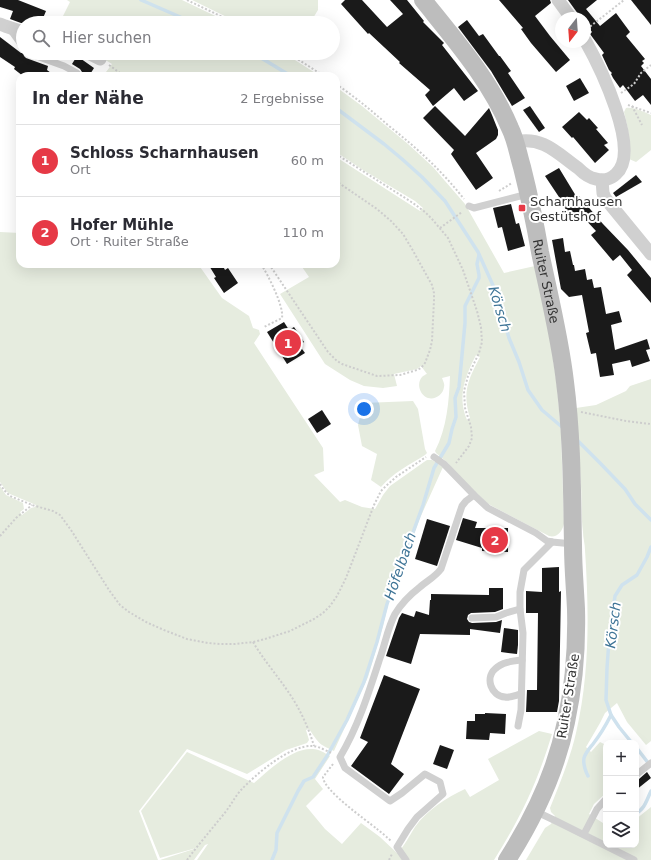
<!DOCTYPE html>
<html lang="de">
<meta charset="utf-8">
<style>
body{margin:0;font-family:"DejaVu Sans",sans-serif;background:#f7f7f7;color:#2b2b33}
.controls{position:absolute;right:12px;bottom:12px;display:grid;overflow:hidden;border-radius:8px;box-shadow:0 4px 16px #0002}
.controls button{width:36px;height:36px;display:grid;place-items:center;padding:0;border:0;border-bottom:1px solid #e1e1e2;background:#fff;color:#2b2b33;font:20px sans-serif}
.compass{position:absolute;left:555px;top:12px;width:36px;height:36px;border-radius:50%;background:#fff;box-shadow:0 4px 16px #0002;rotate:197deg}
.you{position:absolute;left:364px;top:409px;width:14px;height:14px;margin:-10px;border:3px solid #fff;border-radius:50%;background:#1a73e8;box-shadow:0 0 0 6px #1a73e833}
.badge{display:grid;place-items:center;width:26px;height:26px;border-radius:50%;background:#e63946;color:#fff;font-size:13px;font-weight:700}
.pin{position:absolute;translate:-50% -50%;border:2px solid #fff;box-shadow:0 1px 4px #0006}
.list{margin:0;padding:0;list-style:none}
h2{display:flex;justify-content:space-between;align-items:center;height:52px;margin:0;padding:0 16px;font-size:17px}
h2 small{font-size:13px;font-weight:400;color:#7c7c81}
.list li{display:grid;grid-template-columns:26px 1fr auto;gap:12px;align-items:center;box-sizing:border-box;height:72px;padding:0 16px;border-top:1px solid #e1e1e2}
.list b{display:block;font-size:15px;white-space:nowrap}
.list p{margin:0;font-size:13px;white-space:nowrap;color:#7c7c81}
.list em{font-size:13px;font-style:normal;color:#7c7c81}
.icon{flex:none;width:22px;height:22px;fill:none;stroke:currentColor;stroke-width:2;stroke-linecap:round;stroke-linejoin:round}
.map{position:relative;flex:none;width:651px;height:860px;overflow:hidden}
.search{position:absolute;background:#fff;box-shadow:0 4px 16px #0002;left:16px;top:16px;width:324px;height:44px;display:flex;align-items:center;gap:10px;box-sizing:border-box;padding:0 14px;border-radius:22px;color:#7c7c81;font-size:15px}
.panel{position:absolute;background:#fff;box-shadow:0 4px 16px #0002;left:16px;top:72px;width:324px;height:196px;border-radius:12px}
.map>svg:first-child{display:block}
</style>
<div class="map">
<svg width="651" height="860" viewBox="0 0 651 860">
<rect width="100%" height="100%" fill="#fff"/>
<g fill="#e6ecdf" fill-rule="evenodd">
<path d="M67 0H182L230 23H71L62 18 70 2Z"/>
<path d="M192 0H318V10L310 23H239Z"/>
<path d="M94 53H284L320 76H103L112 64Z"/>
<path d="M336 87 362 106 408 144 433 167 445 181 465 204 504 273 535 266 550 338 557 386 561 433 564 524C562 532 557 538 549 536L492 506 487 503 457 474 448 463 436 453 435 451C447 428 449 401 450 376L442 378C443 381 445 384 444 387 443 395 435 400 428 398 420 395 416 384 422 377 423 376 426 374 427 374L421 366 417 369 394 374 397 386 383 388 364 386 350 380 325 364 280 294 309 277 300 264H336V157L420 211 423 208 415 201 363 170 336 152ZM476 355 480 357C468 380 462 392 470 418L467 420C457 396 465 377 476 355Z"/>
<path d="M626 108C635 107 643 112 651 115V150L636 162 629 159C631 141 628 128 624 112Z"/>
<path d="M0 232 20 233V264H198L222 298 249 316 253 328 259 330 260 334 254 343 323 448 324 471 314 475 340 502 345 500 362 507 375 509 383 495 390 486 424 462 427 460H432L443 467 420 518 389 601 383 626 368 677 334 751C318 744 319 743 309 729L306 730 309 740 307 743 286 750 247 774 187 749 139 811 158 860H0V486L6 495 23 503 24 509 20 512 22 515 31 508 35 507 36 505 10 494 7 492 0 482Z"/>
<path d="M651 379V741L646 745 627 722 617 703 605 713 600 723 586 747 591 752 600 742 604 744 606 751V793L594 804 589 814 606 825V845H636V819L651 807V860H526L545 828 551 824 555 816 551 812 550 808C560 783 570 759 576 733 590 673 589 611 585 550 585 544 583 538 583 532 581 517 582 501 581 486 580 460 577 434 576 408L596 405 626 391 630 386Z"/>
<path d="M413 401 418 409 425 449 427 453 425 455C409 465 393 473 381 487L371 480 377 454 362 446 358 425 362 409 364 403Z"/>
<path d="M539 731 552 734C538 781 520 819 494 860H197L208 844 205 845 194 860H160L200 847 160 858 141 811 187 752 254 783C269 770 293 747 313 749 319 749 325 753 330 756L315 779 323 789 306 806 325 829 342 844 361 823 380 837 397 853C405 846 409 836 415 827 427 810 446 798 465 789L470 797 499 780 488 759Z"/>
</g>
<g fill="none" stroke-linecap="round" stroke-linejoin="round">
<g stroke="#cfe2ee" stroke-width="3.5">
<path d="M141 0 194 23"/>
<path d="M253 53 291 76"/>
<path d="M336 108 384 144 402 159 422 177 445 201 478 252 496 292 509 338 519 362 528 390 542 410 562 427"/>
<path d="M576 439 600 463 625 489 635 504 651 520"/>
<path d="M632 743 619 727 611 715 606 700 607 668 609 640 615 596 622 585 637 575 647 557 651 547"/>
<path d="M636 747 649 764"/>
<path d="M588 776C585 770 583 764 584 758 586 752 589 749 593 744 600 735 606 725 611 715"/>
<path d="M636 813C645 809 647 799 651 791"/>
<path d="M272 860 276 850 277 833 298 791 304 781 313 777 327 756 347 720 364 682 377 642 387 604 423 505 434 468 449 443 452 429 456 417 455 398 459 387 465 323V306L479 278V275L477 264 479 255"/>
</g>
</g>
<g fill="#1a1a1a">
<path d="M0 0H18L46 11 41 23H21L10 19 13 11 0 7Z"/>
<path d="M345 0H362L387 27 403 14 390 0H407L424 21 423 22 444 43 442 45 478 91 464 101 454 88 433 106 425 95 430 90 399 63 400 62 369 33 368 34 341 4Z"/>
<path d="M499 0H550L551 3 535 16 550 36 570 60 556 72 531 43 521 29 523 28Z"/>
<path d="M568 0H597L586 9 600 26 616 13 630 32 626 36 645 59 642 61 644 63 641 66 651 79V105L643 95 635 101 623 85 620 88 613 78 611 74 612 73 609 70 602 55 604 53 590 34 592 32 585 23V18H581Z"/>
<path d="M631 0H651V25Z"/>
<path d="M467 20 479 36 483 34 499 56H500L511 71 508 73 525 98 512 106 491 71 458 27Z"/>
<path d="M0 37 21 53H23L24 56 26 58 48 66 47 70 55 76H23L14 69 15 67 0 57Z"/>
<path d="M77 56 94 68 89 76 82 72 80 69 72 64Z"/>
<path d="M580 78 589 93 574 101 566 86Z"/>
<path d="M435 106 465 136 489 108 492 115 498 130V135L496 139 476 153 493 178 476 190 451 154 454 150 423 118Z"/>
<path d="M530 106 545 128 539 132 523 110Z"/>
<path d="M579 112 587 120 589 118 598 128 596 129 608 143 604 145 609 150 595 163 573 137 572 138 562 127Z"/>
<path d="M559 168 576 196 578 195 603 224 628 250 651 278V303L627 275 632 270 620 255 613 261 591 235 596 231 583 217 577 222 564 207 565 206 545 176Z"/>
<path d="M636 175 642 182 616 197 613 193Z"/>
<path d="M511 204 516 224 519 223 525 246 508 251 502 227 498 228 493 208Z"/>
<path d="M563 238 565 252 570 251 573 265H574L575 271 585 269 587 280 592 279 594 288 601 287 606 314 619 311 622 322 611 325 615 350 647 339 650 349 646 350 650 361 632 367 630 360 612 364 614 375 600 377 596 353 591 354 586 333 589 332 582 295 569 297 561 289 552 240Z"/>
<path d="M208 264H222L225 270 228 268 238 283 224 293 214 278 216 277Z"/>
<path d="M284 322 289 330 294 327 304 342 299 345 305 353 287 364 267 332Z"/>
<path d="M322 410 331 424 317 433 308 419Z"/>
<path d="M463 518 477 522 475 528H508V552L482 551V548L456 540Z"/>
<path d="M427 519 450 526 437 566 415 559Z"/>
<path d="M559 567V592L561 591 559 701 557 712H526L527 690H537L538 613H526V591L542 592V568Z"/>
<path d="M489 588H503V609L495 612 471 613 468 615 467 619 469 622 472 623 496 622 502 620 500 633 470 629V635L420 634 411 664 386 656 399 618 402 613 414 617 416 611 429 615 430 600H431V594L489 595Z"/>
<path d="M504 628 518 630V645L517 654 501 652Z"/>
<path d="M384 675 420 689 391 764 404 774 389 794 351 766 368 742 360 738Z"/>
<path d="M485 713 506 714 505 734 490 733 489 740 466 739 467 721H475V714H485Z"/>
<path d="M440 745 454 750 447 769 433 764Z"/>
<path d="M647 772 651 778 636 790V780L639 779Z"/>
</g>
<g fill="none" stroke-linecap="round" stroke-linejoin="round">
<g stroke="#cdcdcd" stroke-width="2" stroke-dasharray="2 2" stroke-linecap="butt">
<path d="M187 0 235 23"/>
<path d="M587 29 624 0"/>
<path d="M288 53 324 76"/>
<path d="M109 65 124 76"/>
<path d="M336 84C355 97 372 111 389 126 418 149 441 170 464 199"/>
<path d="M621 93 634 84 641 73 651 65"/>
<path d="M628 105 651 113"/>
<path d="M632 106 642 125"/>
<path d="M336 154 413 203 425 212 432 219 448 238 463 270 477 311 481 327 482 342 479 353 468 376 464 391 465 408 471 427 472 438 469 446 456 463"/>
<path d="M499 191 512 183"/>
<path d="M440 228 462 212"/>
<path d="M261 264C268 275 284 306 282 318L264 327"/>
<path d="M269 264 328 352 337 361 342 364 377 376 400 375 417 370 421 368 425 363 430 350 432 341 434 300V293L432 285 412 249 403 234 391 221 377 209 336 181"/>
<path d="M581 412 626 421 651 424"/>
<path d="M0 484 4 490 10 496 32 505 53 511 60 515 71 530 109 590 120 605 129 612 148 623 164 630 187 639 208 643 220 644H235L253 642 265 639 290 631 314 619 323 613 330 606 337 596 346 578 374 505 381 491 386 486 396 477 426 457"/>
<path d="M0 536 16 518 32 505"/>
<path d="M253 642C263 659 276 674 287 690 299 707 308 726 314 746"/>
<path d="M333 764 323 777C323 790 366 820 377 829 382 833 387 837 391 841"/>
<path d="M187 860C198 845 211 830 223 815 230 807 234 798 241 790 256 774 290 745 312 746 319 746 326 751 332 753"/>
<path d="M389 860 392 854"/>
</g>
<g stroke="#d0d0d0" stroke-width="7">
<path d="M10 29 23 47"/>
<path d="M28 53 64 66 77 73"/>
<path d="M469 206 474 208 528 194"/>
<path d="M434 457 444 464 474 495 488 508 536 533 547 541 552 542 573 544"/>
<path d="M472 618 496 617 506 613 520 609"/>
<path d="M521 694C516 695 511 698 505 697 491 696 485 678 495 669 502 662 513 661 522 660"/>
<path d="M518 726 521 710 523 633 520 609V592L524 570 552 542"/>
<path d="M636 775 651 763"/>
<path d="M535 811 558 822 634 860"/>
<path d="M584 834 597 809 606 799"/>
<path d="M406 860 397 847 408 829 417 817 443 794 440 782 425 774 402 793 390 801 345 768 340 757C358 727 369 692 380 658 385 644 388 627 395 614 401 604 411 594 420 587 427 581 435 577 441 569L462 506 466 501 474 495"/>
</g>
<g stroke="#d0d0d0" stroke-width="13">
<path d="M558 0 571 18"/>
<path d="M0 24 5 26 23 32"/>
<path d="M88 53 100 59"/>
<path d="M515 142C543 136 557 153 578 168 583 173 589 178 596 179 603 181 611 179 616 174 642 151 599 65 585 40"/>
<path d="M602 180 603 193 605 198 651 254"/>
</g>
<path stroke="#bdbdbd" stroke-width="18" id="s1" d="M423 0C455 40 490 80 510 128 516 140 518 154 522 167 529 195 535 223 540 252 549 295 560 338 565 382 572 436 572 491 573 545 573 567 575 588 576 609 577 647 574 685 566 722 556 771 534 818 507 860"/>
</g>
<rect fill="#e63946" stroke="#fff" stroke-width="1.5" x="518" y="204" width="8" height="8" rx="2"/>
<g text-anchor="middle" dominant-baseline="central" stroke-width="4" stroke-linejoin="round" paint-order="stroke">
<g font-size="13" fill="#333" stroke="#fff" text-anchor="start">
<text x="530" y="201">Scharnhausen<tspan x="530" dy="15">Gestütshof</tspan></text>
</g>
<g font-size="13" fill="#333" stroke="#fff">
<text stroke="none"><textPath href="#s1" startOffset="313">Ruiter Straße</textPath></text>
<text transform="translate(568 696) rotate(-81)">Ruiter Straße</text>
</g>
<g font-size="14" font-style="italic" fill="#3f7597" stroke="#fff">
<text transform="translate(500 309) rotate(73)">Körsch</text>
<text transform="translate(400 566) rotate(-71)">Höfelbach</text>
<text transform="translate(613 625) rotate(-83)">Körsch</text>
</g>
</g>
</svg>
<div class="controls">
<button>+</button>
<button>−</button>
<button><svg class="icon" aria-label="layers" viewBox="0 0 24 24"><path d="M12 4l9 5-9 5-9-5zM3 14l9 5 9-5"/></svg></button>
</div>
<svg class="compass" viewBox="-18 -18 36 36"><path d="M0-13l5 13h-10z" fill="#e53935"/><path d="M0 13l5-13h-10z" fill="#7c7c81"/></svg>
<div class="you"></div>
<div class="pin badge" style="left:288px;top:343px">1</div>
<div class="pin badge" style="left:495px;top:540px">2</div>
<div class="search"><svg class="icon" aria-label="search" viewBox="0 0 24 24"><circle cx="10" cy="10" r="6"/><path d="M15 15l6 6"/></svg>Hier suchen</div>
<section class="panel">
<h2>In der Nähe<small>2 Ergebnisse</small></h2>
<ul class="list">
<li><span class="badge">1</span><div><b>Schloss Scharnhausen</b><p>Ort</p></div><em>60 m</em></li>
<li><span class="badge">2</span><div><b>Hofer Mühle</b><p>Ort · Ruiter Straße</p></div><em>110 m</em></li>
</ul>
</section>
</div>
